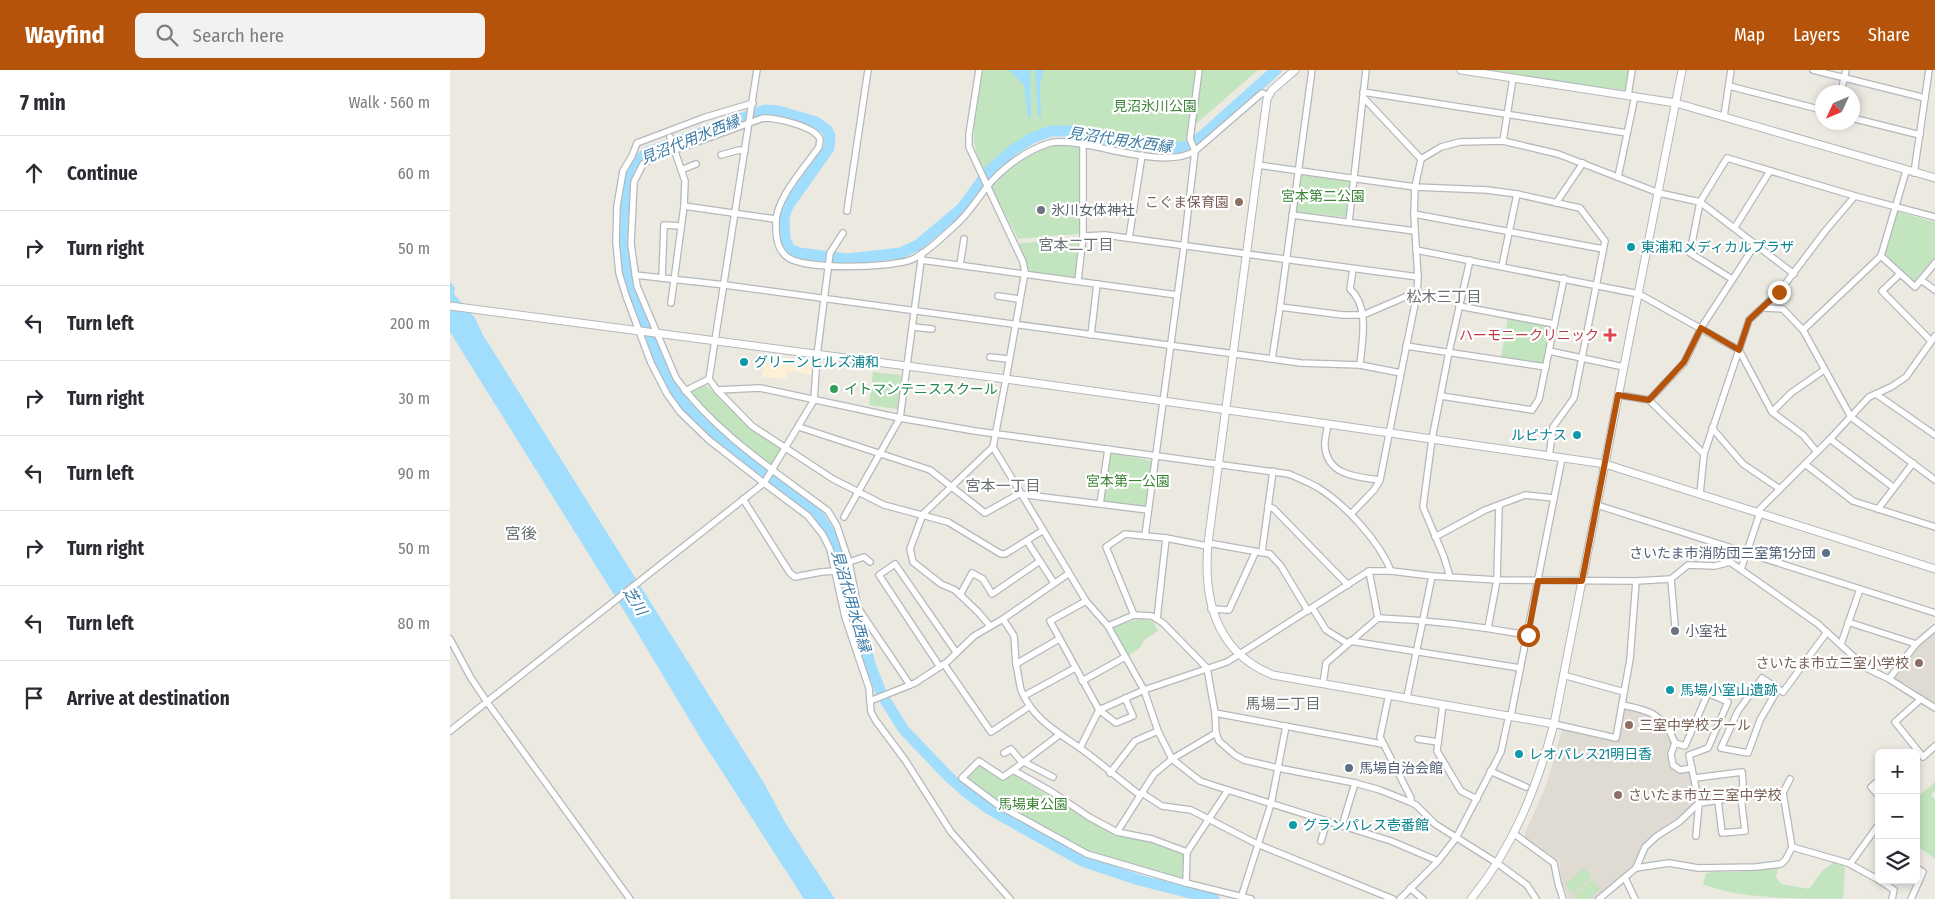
<!DOCTYPE html>
<meta charset="utf-8">
<style>
body{margin:0;font-family:"Fira Sans Condensed","Noto Sans JP",sans-serif;background:#f2f2f3;color:#2b2b33}
.controls{position:absolute;right:15px;bottom:15px;display:grid;overflow:hidden;border-radius:8px;box-shadow:0 2px 8px #0003}
.controls button{width:45px;height:45px;display:grid;place-items:center;padding:0;border:0;border-bottom:1px solid #e1e1e2;background:#fff;color:#2b2b33;font:25px sans-serif}
.compass{position:absolute;left:1365px;top:15px;width:45px;height:45px;border-radius:50%;background:#fff;box-shadow:0 2px 8px #0003;rotate:226deg}
.stop{position:absolute;width:15px;height:15px;margin:-11px;border:4px solid #b45309;border-radius:50%;background:#fff}
.stop.end{background:#b45309;border-color:#fff;box-shadow:0 1px 5px #0008}
.list{margin:0;padding:0;list-style:none}
h2{display:flex;justify-content:space-between;align-items:center;height:65px;margin:0;padding:0 20px;font-size:21px}
h2 small{font-size:16px;font-weight:400;color:#7c7c81}
.list li{display:grid;grid-template-columns:32px 1fr auto;gap:15px;align-items:center;box-sizing:border-box;height:75px;padding:0 20px;border-top:1px solid #e1e1e2}
.list b{display:block;font-size:19px;white-space:nowrap}
.list em{font-size:16px;font-style:normal;color:#7c7c81}
.icon{flex:none;width:28px;height:28px;fill:none;stroke:currentColor;stroke-width:2;stroke-linecap:round;stroke-linejoin:round}
.map{position:relative;flex:none;width:1485px;height:829px;overflow:hidden}
header{display:flex;align-items:center;gap:30px;box-sizing:border-box;height:70px;padding:0 25px;background:#b45309;color:#fff}
header strong{font-size:24px}
nav{display:flex;gap:28px;margin-inline-start:auto;font-size:18px}
.search{width:350px;height:45px;background:#f2f2f3;display:flex;align-items:center;gap:12px;box-sizing:border-box;padding:0 18px;border-radius:8px;color:#7c7c81;font-size:19px}
main{display:flex}
aside{flex:1;background:#fff}
.map>svg:first-child{display:block}
</style>
<header>
<strong>Wayfind</strong>
<div class="search"><svg class="icon" aria-label="search" viewBox="0 0 24 24"><circle cx="10" cy="10" r="6"/><path d="M15 15l6 6"/></svg>Search here</div>
<nav><a>Map</a><a>Layers</a><a>Share</a></nav>
</header>
<main>
<aside>
<h2>7 min<small>Walk · 560 m</small></h2>
<ul class="list">
<li><svg class="icon" aria-label="ahead" viewBox="0 0 24 24"><path d="M12 20V5M6 11l6-6 6 6"/></svg><div><b>Continue</b></div><em>60 m</em></li>
<li><svg class="icon" aria-label="right" viewBox="0 0 24 24"><path d="M7 20v-9h11M14 6l5 5-5 5"/></svg><div><b>Turn right</b></div><em>50 m</em></li>
<li><svg class="icon" aria-label="left" viewBox="0 0 24 24"><path d="M17 20v-9H6M10 6l-5 5 5 5"/></svg><div><b>Turn left</b></div><em>200 m</em></li>
<li><svg class="icon" aria-label="right" viewBox="0 0 24 24"><path d="M7 20v-9h11M14 6l5 5-5 5"/></svg><div><b>Turn right</b></div><em>30 m</em></li>
<li><svg class="icon" aria-label="left" viewBox="0 0 24 24"><path d="M17 20v-9H6M10 6l-5 5 5 5"/></svg><div><b>Turn left</b></div><em>90 m</em></li>
<li><svg class="icon" aria-label="right" viewBox="0 0 24 24"><path d="M7 20v-9h11M14 6l5 5-5 5"/></svg><div><b>Turn right</b></div><em>50 m</em></li>
<li><svg class="icon" aria-label="left" viewBox="0 0 24 24"><path d="M17 20v-9H6M10 6l-5 5 5 5"/></svg><div><b>Turn left</b></div><em>80 m</em></li>
<li><svg class="icon" aria-label="arrive" viewBox="0 0 24 24"><path d="M6 21V4h12l-3 4 3 4H6"/></svg><div><b>Arrive at destination</b></div></li>
</ul>
</aside>
<div class="map">
<svg width="1485" height="829" viewBox="0 0 1485 829">
<rect width="100%" height="100%" fill="#ece9e1"/>
<path fill="#fdf0d6" d="M316 285 362 291 363 305 338 301 336 309 312 307Z"/>
<g fill="#dfdad2">
<path d="M1485 562V634L1456 614 1445 609V605L1463 581Z"/>
<path d="M1175 638 1195 642 1213 656 1222 670 1219 684 1221 696 1226 701 1231 703 1239 702 1241 704 1244 734 1229 750 1202 767 1192 778 1184 796 1146 829H1119L1112 813 1109 791 1075 767V763L1096 716 1112 660 1114 659 1167 671 1173 640Z"/>
</g>
<g fill="#c2e4be">
<path d="M531 0H747L737 71 717 75 627 58 605 57 581 63 534 99C515 68 526 34 531 0Z"/>
<path d="M751 0H808L747 53 744 51Z"/>
<path d="M1038 0H1180L1177 18 1175 20 1119 13Z"/>
<path d="M603 75 627 77 629 79 630 162 628 164 568 169 542 118 543 115C564 95 576 86 603 75Z"/>
<path d="M852 104 900 111 901 112 896 147 847 142 846 140 850 106Z"/>
<path d="M1449 142 1485 152V190L1467 212 1463 213 1434 187 1446 144Z"/>
<path d="M627 170 630 173 625 206 623 208 580 202 569 175 570 173Z"/>
<path d="M1058 248 1098 256 1100 258 1094 291 1091 293 1051 287Z"/>
<path d="M423 302 451 305 447 339 419 335Z"/>
<path d="M254 316H257L301 359 330 378V381L322 395H319C291 374 264 350 240 324L241 321Z"/>
<path d="M662 383 702 391 696 436 693 438 656 433 654 431 660 386Z"/>
<path d="M689 549 703 551 708 561 694 570 690 578 678 586 662 560 663 557Z"/>
<path d="M528 695 554 710 564 705 667 766 699 771 734 784V808L731 810 636 781 542 729 515 707Z"/>
<path d="M1485 712V720L1481 725 1485 730V789L1466 775V728Z"/>
<path d="M1384 792 1395 797 1393 829C1352 829 1288 829 1253 814L1256 803C1267 801 1277 802 1288 802 1302 801 1315 796 1328 797L1326 807 1331 814 1359 819 1373 800Z"/>
<path d="M1134 798 1142 807 1123 824 1115 814Z"/>
<path d="M1142 810 1150 819 1138 829H1127L1124 826Z"/>
</g>
<g fill="#a1defd">
<path d="M559 0H580L581 48 578 47 574 15Z"/>
<path d="M585 0H593L590 16 591 47 588 45Z"/>
<path d="M0 211 5 218 4 224 25 248 33 265 314 713 336 754 385 829H354L251 669 181 552 0 262Z"/>
</g>
<g fill="none" stroke-linecap="round" stroke-linejoin="round">
<path stroke="#a1defd" stroke-width="11" d="M764 829 689 810 632 791 539 739 517 723 498 706 454 660 432 625 420 594 388 480C381 464 374 451 362 438L264 364 228 327 218 311 183 229 176 203 173 178V146L176 109 181 96 198 82 315 40 328 41 366 52 377 60 380 66 379 78 338 136 334 147 335 170 340 179 349 183 397 189 451 183 468 175 512 138 538 102 563 80 582 68 601 61H621L679 73 723 79 739 75 752 66 826 0"/>
<g stroke="#b4b8bc" stroke-width="8">
<g id="minor">
<path d="M307 0 259 309 267 320 302 356 383 409 434 435 498 452 551 484H555L592 461"/>
<path d="M529 0 519 64V77L573 192 575 202 556 309 543 377 473 444 460 479 463 492 491 514 505 520 528 542 540 556"/>
<path d="M1363 0 1475 28"/>
<path d="M1279 16 1372 40"/>
<path d="M913 22 1177 63"/>
<path d="M1391 22 1396 0"/>
<path d="M1178 25 1182 0"/>
<path d="M913 27 971 89"/>
<path d="M303 33 253 48 187 73 182 86 173 101 167 136 166 172 169 203 176 226 201 293 217 324 230 342 259 370 314 413 358 446 373 465 380 479 395 547 419 618 421 642 426 651 455 690 501 762 560 829"/>
<path d="M1274 46 1281 0"/>
<path d="M1402 48 1470 65"/>
<path d="M220 67 235 111 234 136 221 233"/>
<path d="M1053 71 1063 8"/>
<path d="M271 85 289 80 295 81"/>
<path d="M808 95 965 117 1037 120 1067 124 1130 138 1155 171 1124 328 1103 357 1099 387"/>
<path d="M231 100 246 94"/>
<path d="M1464 103 1479 0"/>
<path d="M1168 107 1185 26"/>
<path d="M1106 133 1133 93"/>
<path d="M234 136 325 149"/>
<path d="M397 141 418 0"/>
<path d="M964 144 1153 179"/>
<path d="M842 145 965 161"/>
<path d="M899 152 916 0"/>
<path d="M1285 157 1320 101"/>
<path d="M633 166 655 165 968 207"/>
<path d="M679 168 692 85"/>
<path d="M966 180 1189 224 1289 280 1322 342 1353 365 1367 382"/>
<path d="M1431 186 1465 217 1485 193"/>
<path d="M471 190 727 225"/>
<path d="M510 195 514 169"/>
<path d="M1052 196 1067 124"/>
<path d="M903 199 900 219C920 237 912 271 910 295"/>
<path d="M1450 204 1432 221 1481 271"/>
<path d="M185 205 275 215 851 293 910 295 951 303 967 224 968 207 964 144 965 117 971 89 991 77 1010 72 1053 71 1108 84 1209 123 1250 132 1344 204"/>
<path d="M212 208 214 155 231 156"/>
<path d="M1282 209 1240 183 1250 132 1277 88 1405 126 1485 147"/>
<path d="M1471 210 1485 220"/>
<path d="M628 211 633 166V75"/>
<path d="M548 226 569 229"/>
<path d="M1009 236 1104 254"/>
<path d="M830 237 893 245H913L962 224H967"/>
<path d="M1313 238 1333 239 1353 260 1401 347 1485 410"/>
<path d="M463 257 482 259"/>
<path d="M1353 260 1431 186 1456 101"/>
<path d="M641 265 647 214"/>
<path d="M956 276 1096 297"/>
<path d="M1099 281 1174 297"/>
<path d="M540 287 558 289"/>
<path d="M822 289 830 237 862 0"/>
<path d="M267 320 310 318 450 348 525 361 839 404C848 408 858 412 867 417 895 434 929 471 941 501"/>
<path d="M235 321 259 309"/>
<path d="M1426 324 1485 365"/>
<path d="M1169 325 1199 330 1254 384"/>
<path d="M991 326 1082 340 1089 329 1114 208"/>
<path d="M1199 330 1234 293 1251 258 1305 175"/>
<path d="M1322 342 1341 323 1374 300"/>
<path d="M878 354C877 361 874 370 875 377 878 406 908 407 930 410"/>
<path d="M349 357 480 400 535 443 569 424 698 440"/>
<path d="M1262 358 1293 394 1330 419"/>
<path d="M1380 369 1443 417"/>
<path d="M543 377 636 531 658 556 694 620 708 661 722 689 750 711 765 716 941 771 988 791"/>
<path d="M1355 394 1403 431 1485 457"/>
<path d="M1250 424 1254 384 1299 250 1329 222 1376 160 1405 126"/>
<path d="M293 429 340 503 345 507 371 502 385 501"/>
<path d="M650 434 658 379"/>
<path d="M1147 435 1485 543"/>
<path d="M818 436 824 439 898 515"/>
<path d="M1428 439 1463 393"/>
<path d="M1307 442 1380 369 1419 327 1441 317 1456 307 1485 266"/>
<path d="M901 444 924 420 930 410 951 303"/>
<path d="M394 447 450 348 472 183"/>
<path d="M695 466 734 176 745 81 812 23 818 25"/>
<path d="M985 467 1035 440 1075 425 1103 428"/>
<path d="M577 471 604 513"/>
<path d="M758 473 820 484 831 496 858 541"/>
<path d="M812 482 823 401"/>
<path d="M399 492 414 487 420 492"/>
<path d="M1291 499 1310 443"/>
<path d="M919 501 928 548"/>
<path d="M1000 507 994 487 973 437 982 369 999 282 1020 190"/>
<path d="M1221 509 1225 556"/>
<path d="M510 525 522 503 533 509 542 524 590 491"/>
<path d="M636 531 600 551 649 640 666 653 683 646 675 628"/>
<path d="M761 539 779 540 805 483"/>
<path d="M863 539 876 560 897 573"/>
<path d="M684 545 656 477 675 464 716 468 757 476"/>
<path d="M553 549 564 566 566 594"/>
<path d="M707 549 716 468"/>
<path d="M1398 552 1466 574"/>
<path d="M658 556 684 545 702 546 713 553 757 598 765 643 766 663 769 671 785 685 794 690 828 698 905 713 930 720 960 732 966 735 985 754 1047 793 1077 815 1086 829"/>
<path d="M1038 558 1047 510 1049 436"/>
<path d="M0 569 21 608 37 632 180 829"/>
<path d="M609 569 566 594C568 602 569 612 571 620 582 648 607 662 630 678 651 693 670 710 690 725"/>
<path d="M900 571 1070 598"/>
<path d="M1391 574 1410 519"/>
<path d="M494 594 541 662 580 636"/>
<path d="M490 597 429 505 445 494 506 582"/>
<path d="M1113 605 1174 622"/>
<path d="M1439 609 1466 574 1485 558"/>
<path d="M632 611 675 587"/>
<path d="M873 614 876 593 928 548C979 550 1028 556 1077 565"/>
<path d="M460 615 408 538 399 492 387 456 378 441C325 401 265 363 226 308L187 216 181 174 184 112 193 94 203 88 313 48C327 48 364 56 370 69L369 77C355 97 324 130 326 155 326 167 327 178 336 186 352 201 443 198 463 189 476 183 488 171 499 161 514 149 524 134 536 118 551 99 576 80 600 73 612 70 625 73 637 75 666 80 720 97 745 81L740 69 749 0"/>
<path d="M1328 619 1310 650 1298 683 1271 678 1288 641 1312 608 1333 622 1377 562"/>
<path d="M939 624 930 667 961 728 960 732"/>
<path d="M574 626 625 598"/>
<path d="M957 627 982 506"/>
<path d="M1471 629 1445 652 1473 687 1485 676"/>
<path d="M420 631 465 613 497 592 524 566 553 549 618 504"/>
<path d="M993 634 987 681 1011 721 1027 729"/>
<path d="M1172 635C1199 640 1214 644 1225 673L1221 684 1223 695 1230 700 1242 698"/>
<path d="M765 643 932 674"/>
<path d="M1061 645 1112 388"/>
<path d="M1104 654 1166 668 1180 589 1186 511"/>
<path d="M0 661 314 413 364 330 367 285 380 183 393 163"/>
<path d="M609 665 563 700 602 722 639 747 667 762 702 769 737 782 778 720"/>
<path d="M968 669 988 672"/>
<path d="M630 678 649 640 694 620 777 592 919 501H941L982 506 1047 510 1186 511 1221 509 1238 495 1265 496 1280 492 1368 554 1416 598 1439 609 1485 638"/>
<path d="M554 683 561 679 570 690 603 707"/>
<path d="M563 700 553 707 529 691 512 708 548 735 637 784 736 813 801 829"/>
<path d="M1040 701 1076 717"/>
<path d="M660 703 685 671 708 661"/>
<path d="M1245 708 1292 702 1293 713 1291 727 1333 723"/>
<path d="M1429 710 1421 717 1429 726"/>
<path d="M692 723 712 736 741 740 807 774 943 829"/>
<path d="M892 756 905 713"/>
<path d="M667 762 704 704 722 689 766 663"/>
<path d="M1063 763 1104 793 1108 813 1113 829"/>
<path d="M1246 766 1249 733 1291 727 1295 761 1272 763 1268 731"/>
<path d="M871 771 877 751"/>
<path d="M1342 777 1398 793 1429 810"/>
<path d="M1400 794 1429 754"/>
<path d="M1186 798 1219 793 1248 798 1306 797 1331 794 1336 789 1342 777 1333 723 1340 709"/>
<path d="M1175 808 1185 829"/>
<path d="M1429 810 1444 820 1442 829"/>
<path d="M736 813 737 782"/>
<path d="M960 818 973 829"/>
<path d="M791 828 821 734 836 656"/>
<path d="M950 829 988 791 1006 768 1051 682 1059 645"/>
<path d="M1149 829 1186 798 1195 777 1207 766 1229 752 1249 733 1239 685 1258 678 1278 632 1258 623 1235 676 1225 673"/>
<path d="M1461 829 1473 802 1466 798"/>
</g>
</g>
<g stroke="#b4b8bc" stroke-width="9">
<g id="tertiary">
<path d="M845 0 822 20 817 29 758 473C753 529 765 582 823 605L1104 654"/>
<path d="M1011 0 1226 33 1485 108"/>
<path d="M0 236 556 309 878 354 1155 394 1485 499"/>
<path d="M1021 829C1063 778 1087 717 1104 654L1232 0"/>
</g>
</g>
<use href="#minor" stroke="#fff" stroke-width="5.5"/>
<use href="#tertiary" stroke="#fff" stroke-width="7"/>
</g>
<g fill="none" stroke-linecap="round" stroke-linejoin="round">
<path stroke="#b45309" stroke-width="6" d="M1078 565 1088 511H1132L1168 325 1199 330 1234 292 1251 258 1289 280 1299 250 1329 222"/>
</g>
<g fill="#8d6e63" stroke="#fff" stroke-width="2">
<circle cx="789" cy="132" r="5"/>
<circle cx="1469" cy="593" r="5"/>
<circle cx="1179" cy="655" r="5"/>
<circle cx="1168" cy="725" r="5"/>
</g>
<g fill="#6b7280" stroke="#fff" stroke-width="2">
<circle cx="591" cy="140" r="5"/>
<circle cx="1225" cy="561" r="5"/>
</g>
<g fill="#0f9aa8" stroke="#fff" stroke-width="2">
<circle cx="1181" cy="177" r="5"/>
<circle cx="294" cy="292" r="5"/>
<circle cx="1127" cy="365" r="5"/>
<circle cx="1220" cy="620" r="5"/>
<circle cx="1069" cy="684" r="5"/>
<circle cx="843" cy="755" r="5"/>
</g>
<path fill="#e0444e" stroke="#fff" stroke-width="2" d="M1157.5 257.5h5v5h5v5h-5v5h-5v-5h-5v-5h5z"/>
<circle fill="#2e9e5b" stroke="#fff" stroke-width="2" cx="384" cy="319" r="5"/>
<g fill="#5c6f8a" stroke="#fff" stroke-width="2">
<circle cx="1376" cy="483" r="5"/>
<circle cx="899" cy="698" r="5"/>
</g>
<g text-anchor="middle" dominant-baseline="central" stroke-width="4.5" stroke-linejoin="round" paint-order="stroke">
<g font-size="14" fill="#3b8437" stroke="#fff">
<text x="705" y="36">見沼氷川公園</text>
<text x="873" y="126">宮本第二公園</text>
<text x="678" y="411">宮本第一公園</text>
<text x="583" y="734">馬場東公園</text>
</g>
<g font-size="14" fill="#785e54" stroke="#fff" text-anchor="end">
<text x="779" y="132">こぐま保育園</text>
<text x="1459" y="593">さいたま市立三室小学校</text>
<text x="1189" y="655" text-anchor="start">三室中学校プール</text>
<text x="1178" y="725" text-anchor="start">さいたま市立三室中学校</text>
</g>
<g font-size="14" fill="#5b616d" stroke="#fff" text-anchor="start">
<text x="601" y="140">氷川女体神社</text>
<text x="1235" y="561">小室社</text>
</g>
<g font-size="14" fill="#0d838f" stroke="#fff" text-anchor="start">
<text x="1191" y="177">東浦和メディカルプラザ</text>
<text x="304" y="292">グリーンヒルズ浦和</text>
<text x="1117" y="365" text-anchor="end">ルピナス</text>
<text x="1230" y="620">馬場小室山遺跡</text>
<text x="1079" y="684">レオパレス21明日香</text>
<text x="853" y="755">グランパレス壱番館</text>
</g>
<g font-size="14" fill="#be3a42" stroke="#fff" text-anchor="end">
<text x="1149" y="265">ハーモニークリニック</text>
</g>
<g font-size="14" fill="#27864d" stroke="#fff" text-anchor="start">
<text x="394" y="319">イトマンテニススクール</text>
</g>
<g font-size="14" fill="#4e5e75" stroke="#fff" text-anchor="end">
<text x="1366" y="483">さいたま市消防団三室第1分団</text>
<text x="909" y="698" text-anchor="start">馬場自治会館</text>
</g>
<g font-size="15" font-style="italic" fill="#3c7aa5" stroke="#fff">
<text transform="translate(240 70) rotate(-22)">見沼代用水西縁</text>
<text transform="translate(670 70) rotate(8)">見沼代用水西縁</text>
<text transform="translate(185 531) rotate(58)">芝川</text>
<text transform="translate(401 531) rotate(74)">見沼代用水西縁</text>
</g>
<g font-size="15" fill="#6b7074" stroke="#fff">
<text x="626" y="175">宮本二丁目</text>
<text x="994" y="227">松木三丁目</text>
<text x="553" y="416">宮本一丁目</text>
<text x="833" y="634">馬場二丁目</text>
</g>
<g font-size="16" fill="#6b7074" stroke="#fff">
<text x="71" y="463">宮後</text>
</g>
</g>
</svg>
<div class="controls">
<button>+</button>
<button>−</button>
<button><svg class="icon" aria-label="layers" viewBox="0 0 24 24"><path d="M12 4l9 5-9 5-9-5zM3 14l9 5 9-5"/></svg></button>
</div>
<svg class="compass" viewBox="-18 -18 36 36"><path d="M0-13l5 13h-10z" fill="#e53935"/><path d="M0 13l5-13h-10z" fill="#7c7c81"/></svg>
<div class="stop" style="left:1078px;top:565px"></div>
<div class="stop end" style="left:1329px;top:222px"></div>
</div>
</main>
